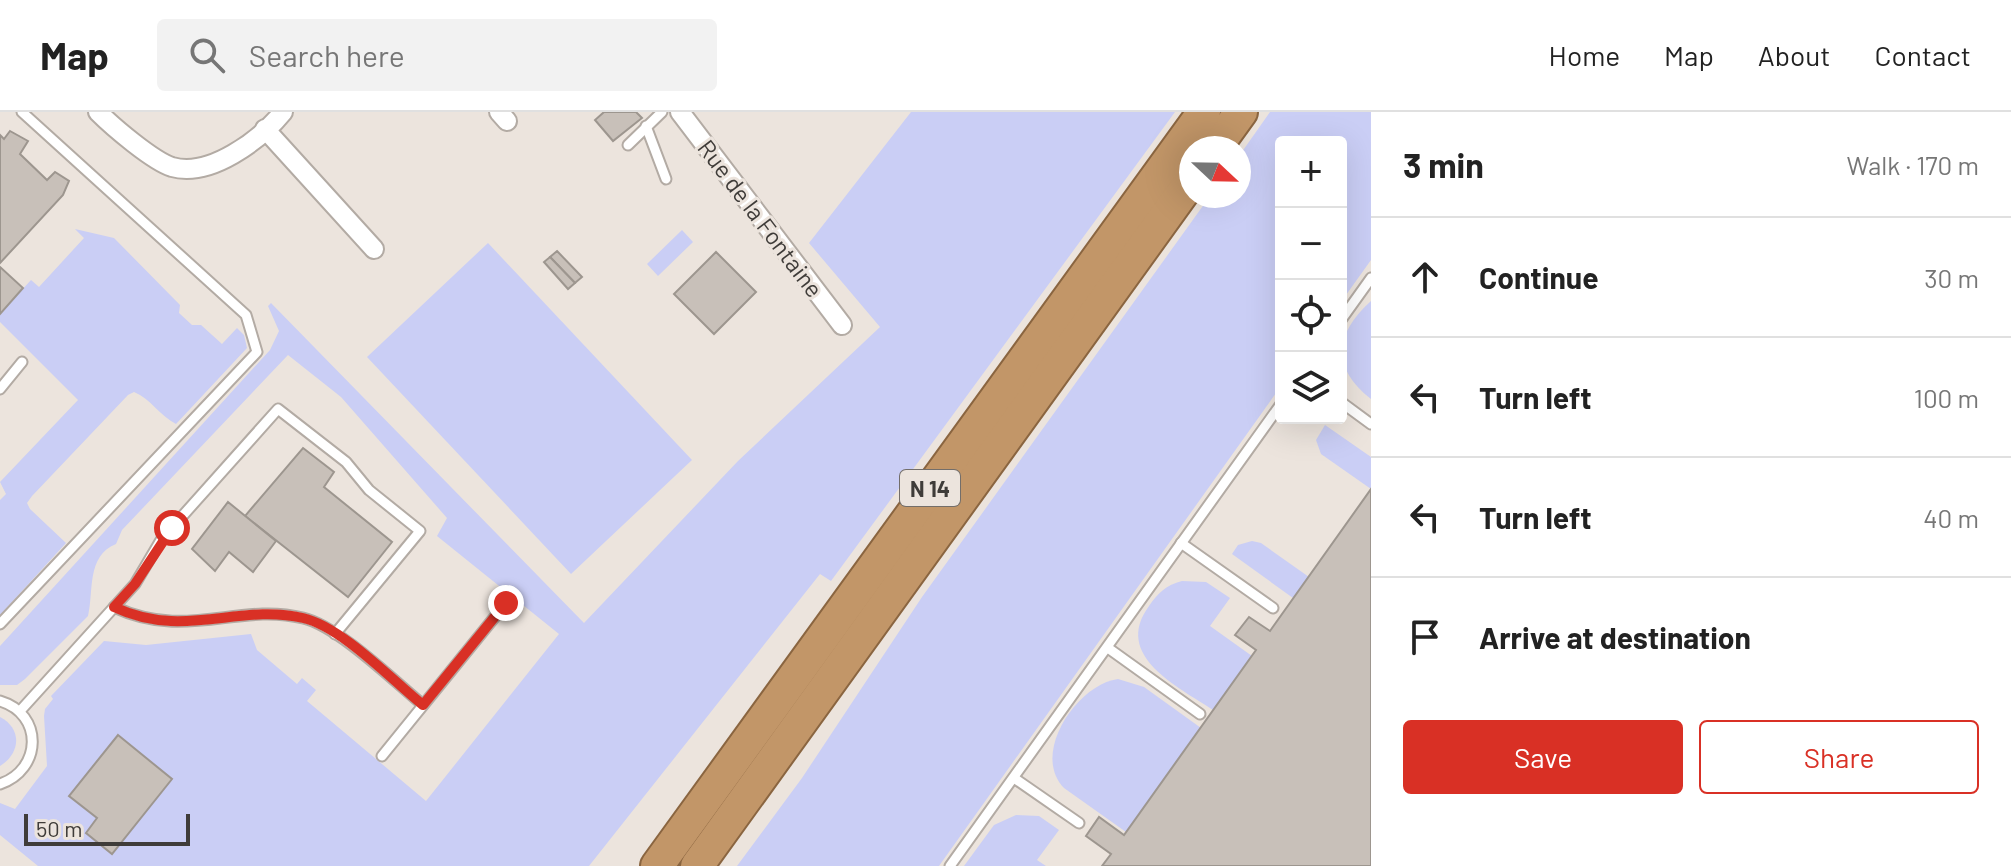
<!DOCTYPE html>
<meta charset="utf-8">
<style>
body{margin:0;font-family:Barlow,sans-serif;background:#f2f2f2;color:#222}
.controls{position:absolute;right:24px;top:24px;display:grid;overflow:hidden;border-radius:8px;box-shadow:0 8px 32px #0002}
.controls button{width:72px;height:72px;display:grid;place-items:center;padding:0;border:0;border-bottom:2px solid #e0e0e0;background:#fff;color:#222;font:40px sans-serif}
.compass{position:absolute;left:1179px;top:24px;width:72px;height:72px;border-radius:50%;background:#fff;box-shadow:0 8px 32px #0002;rotate:112deg}
.scale{position:absolute;left:24px;bottom:20px;width:166px;box-sizing:border-box;padding-left:8px;border:4px solid #3f3c39;border-top:0;font-size:22px;line-height:28px;white-space:nowrap;color:#3f3c39;-webkit-text-stroke:6px #ece4dd;paint-order:stroke}
.stop{position:absolute;width:24px;height:24px;margin:-18px;border:6px solid #d93025;border-radius:50%;background:#fff}
.stop.end{background:#d93025;border-color:#fff;box-shadow:0 2px 8px #0008}
.list{margin:0;padding:0;list-style:none}
h2{display:flex;justify-content:space-between;align-items:center;height:104px;margin:0;padding:0 32px;font-size:34px}
h2 small{font-size:26px;font-weight:400;color:#767676}
.list li{display:grid;grid-template-columns:52px 1fr auto;gap:24px;align-items:center;box-sizing:border-box;height:120px;padding:0 32px;border-top:2px solid #e0e0e0}
.list b{display:block;font-size:30px;white-space:nowrap}
.list em{font-size:26px;font-style:normal;color:#767676}
.actions{display:flex;gap:16px;padding:24px 32px}
.actions a{flex:1;padding:18px 0;border:2px solid #d93025;border-radius:8px;text-align:center;font-size:28px;color:#d93025}
.actions .main{background:#d93025;color:#fff}
.icon{flex:none;width:44px;height:44px;fill:none;stroke:currentColor;stroke-width:2;stroke-linecap:round;stroke-linejoin:round}
.map{position:relative;flex:none;width:1371px;height:754px;overflow:hidden}
header{display:flex;align-items:center;gap:48px;box-sizing:border-box;height:112px;padding:0 40px;background:#fff;border-bottom:2px solid #e0e0e0}
header strong{font-size:38px}
nav{display:flex;gap:44px;margin-inline-start:auto;font-size:28px}
.search{width:560px;height:72px;background:#f2f2f2;display:flex;align-items:center;gap:20px;box-sizing:border-box;padding:0 28px;border-radius:8px;color:#767676;font-size:30px}
main{display:flex}
aside{flex:1;background:#fff}
.map>svg:first-child{display:block}
</style>
<header>
<strong>Map</strong>
<div class="search"><svg class="icon" aria-label="search" viewBox="0 0 24 24"><circle cx="10" cy="10" r="6"/><path d="M15 15l6 6"/></svg>Search here</div>
<nav><a>Home</a><a>Map</a><a>About</a><a>Contact</a></nav>
</header>
<main>
<div class="map">
<svg width="1371" height="754" viewBox="0 0 1371 754">
<rect width="100%" height="100%" fill="#ece4dd"/>
<g fill="#cacef5">
<path d="M911 0H1175L831 469 820 462 589 754H38L0 723V691L15 697 47 654 44 604 45 597 53 587 51 584 104 529 146 533 251 522 257 538 297 572 302 566 316 578 307 589 426 689 559 522 437 424 447 406 341 285 288 243 122 418 116 432C86 444 94 480 88 504L25 567 17 573H0V534L270 238 279 219 268 194 271 191 584 511 738 349 880 215 809 131Z"/>
<path d="M1270 0H1371V148L1341 190V30H1281V274L939 754H737L802 666 922 485 1210 84H1239V44Z"/>
<path d="M75 117 114 126 180 193 179 201 192 213H201L222 232 237 216 244 223 247 236 176 312C160 304 151 287 134 280L128 283 32 384 27 391 30 397 66 431 0 503V388L6 382 0 370 78 288 0 210V202L31 168 39 175 84 126Z"/>
<path d="M682 118 693 130 658 164 647 152Z"/>
<path d="M488 131 692 348 571 462 367 245Z"/>
<path d="M1371 189V287C1331 256 1334 222 1371 189Z"/>
<path d="M1325 313 1371 345V377L1321 342 1316 328Z"/>
<path d="M1252 429 1261 431 1309 465 1293 486 1232 442 1238 433Z"/>
<path d="M1182 469 1206 470 1230 486 1210 514 1252 544 1213 598C1179 575 1112 544 1149 494 1158 481 1166 473 1182 469Z"/>
<path d="M1118 567 1144 575 1201 616 1126 720 1064 676C1030 641 1078 572 1118 567Z"/>
<path d="M0 605C23 617 20 642 0 654Z"/>
<path d="M1016 703 1039 704 1059 718 1037 748 1046 754H964L994 713Z"/>
</g>
<g fill="#c8c0b9" stroke="#9d968f" stroke-width="2">
<path d="M604 0H636L642 6 613 29 595 8Z"/>
<path d="M10 19 28 29 20 42 47 68 55 60 69 69 63 83 0 151V23L4 27Z"/>
<path d="M557 139 582 165 575 171 550 145Z"/>
<path d="M716 140 756 180 714 222 674 182Z"/>
<path d="M550 145 575 171 568 177 544 150Z"/>
<path d="M0 155 23 176 0 202Z"/>
<path d="M303 336 334 360 324 375 392 430 348 485 245 404Z"/>
<path d="M1371 377V754H1102L1111 742 1086 724 1099 705 1124 723 1256 538 1235 523 1249 505 1270 519Z"/>
<path d="M228 390 276 429 253 460 229 440 215 459 192 437Z"/>
<path d="M118 623 172 667 112 742 86 721 97 706 69 684Z"/>
</g>
<g fill="none" stroke-linecap="round" stroke-linejoin="round">
<g stroke="#b3aba4" stroke-width="13">
<g id="service">
<path d="M646 14 666 67"/>
<path d="M628 33 662 0"/>
<path d="M1341 208 1371 166"/>
<path d="M0 277 22 250"/>
<path d="M1341 290 1371 312"/>
<path d="M1181 431 1273 496"/>
<path d="M114 495C187 529 238 490 303 506 338 514 394 569 423 593"/>
<path d="M0 512 257 240 246 203 22 0"/>
<path d="M1108 536 1200 602"/>
<path d="M0 589C44 602 42 658 0 672"/>
<path d="M20 599 135 472 161 428 278 297 346 350 369 378 420 419 335 522"/>
<path d="M382 644 506 491"/>
<path d="M1014 666 1079 711"/>
<path d="M950 754 1281 292"/>
</g>
</g>
<g stroke="#b3aba4" stroke-width="22">
<g id="minor">
<path d="M98 0C113 15 153 49 172 55 210 66 260 28 283 0"/>
<path d="M499 0 507 9"/>
<path d="M680 0 842 213"/>
<path d="M265 17 374 137"/>
</g>
</g>
<g stroke="#8a6540" stroke-width="36">
<g id="trunk">
<path d="M1215 36 1241 0"/>
<path d="M657 754 1204 0"/>
<path d="M697 754 1191 69"/>
</g>
</g>
<use href="#service" stroke="#fff" stroke-width="9"/>
<use href="#minor" stroke="#fff" stroke-width="18"/>
<use href="#trunk" stroke="#c29668" stroke-width="32"/>
</g>
<g fill="none" stroke-linecap="round" stroke-linejoin="round">
<path stroke="#d93025" stroke-width="10" d="M172 416 135 472 114 495C184 528 238 491 303 506 342 515 392 568 423 593L506 491"/>
</g>
<g text-anchor="middle" dominant-baseline="central" stroke-width="6" stroke-linejoin="round" paint-order="stroke">
<rect fill="#ece4dd" stroke="#736e6a" stroke-width="2" x="900" y="358" width="60" height="36" rx="6"/>
<g font-size="22" font-weight="bold" fill="#3f3c39">
<text x="930" y="376">N 14</text>
</g>
<g font-size="24" fill="#3f3c39" stroke="#ece4dd">
<text transform="translate(761 106) rotate(53)">Rue de la Fontaine</text>
</g>
</g>
</svg>
<div class="controls">
<button>+</button>
<button>−</button>
<button><svg class="icon" aria-label="locate" viewBox="0 0 24 24"><circle cx="12" cy="12" r="6"/><path d="M12 2v4M12 18v4M2 12h4M18 12h4"/></svg></button>
<button><svg class="icon" aria-label="layers" viewBox="0 0 24 24"><path d="M12 4l9 5-9 5-9-5zM3 14l9 5 9-5"/></svg></button>
</div>
<svg class="compass" viewBox="-18 -18 36 36"><path d="M0-13l5 13h-10z" fill="#e53935"/><path d="M0 13l5-13h-10z" fill="#767676"/></svg>
<div class="scale">50 m</div>
<div class="stop" style="left:172px;top:416px"></div>
<div class="stop end" style="left:506px;top:491px"></div>
</div>
<aside>
<h2>3 min<small>Walk · 170 m</small></h2>
<ul class="list">
<li><svg class="icon" aria-label="ahead" viewBox="0 0 24 24"><path d="M12 20V5M6 11l6-6 6 6"/></svg><div><b>Continue</b></div><em>30 m</em></li>
<li><svg class="icon" aria-label="left" viewBox="0 0 24 24"><path d="M17 20v-9H6M10 6l-5 5 5 5"/></svg><div><b>Turn left</b></div><em>100 m</em></li>
<li><svg class="icon" aria-label="left" viewBox="0 0 24 24"><path d="M17 20v-9H6M10 6l-5 5 5 5"/></svg><div><b>Turn left</b></div><em>40 m</em></li>
<li><svg class="icon" aria-label="arrive" viewBox="0 0 24 24"><path d="M6 21V4h12l-3 4 3 4H6"/></svg><div><b>Arrive at destination</b></div></li>
</ul>
<div class="actions"><a class="main">Save</a><a>Share</a></div>
</aside>
</main>
